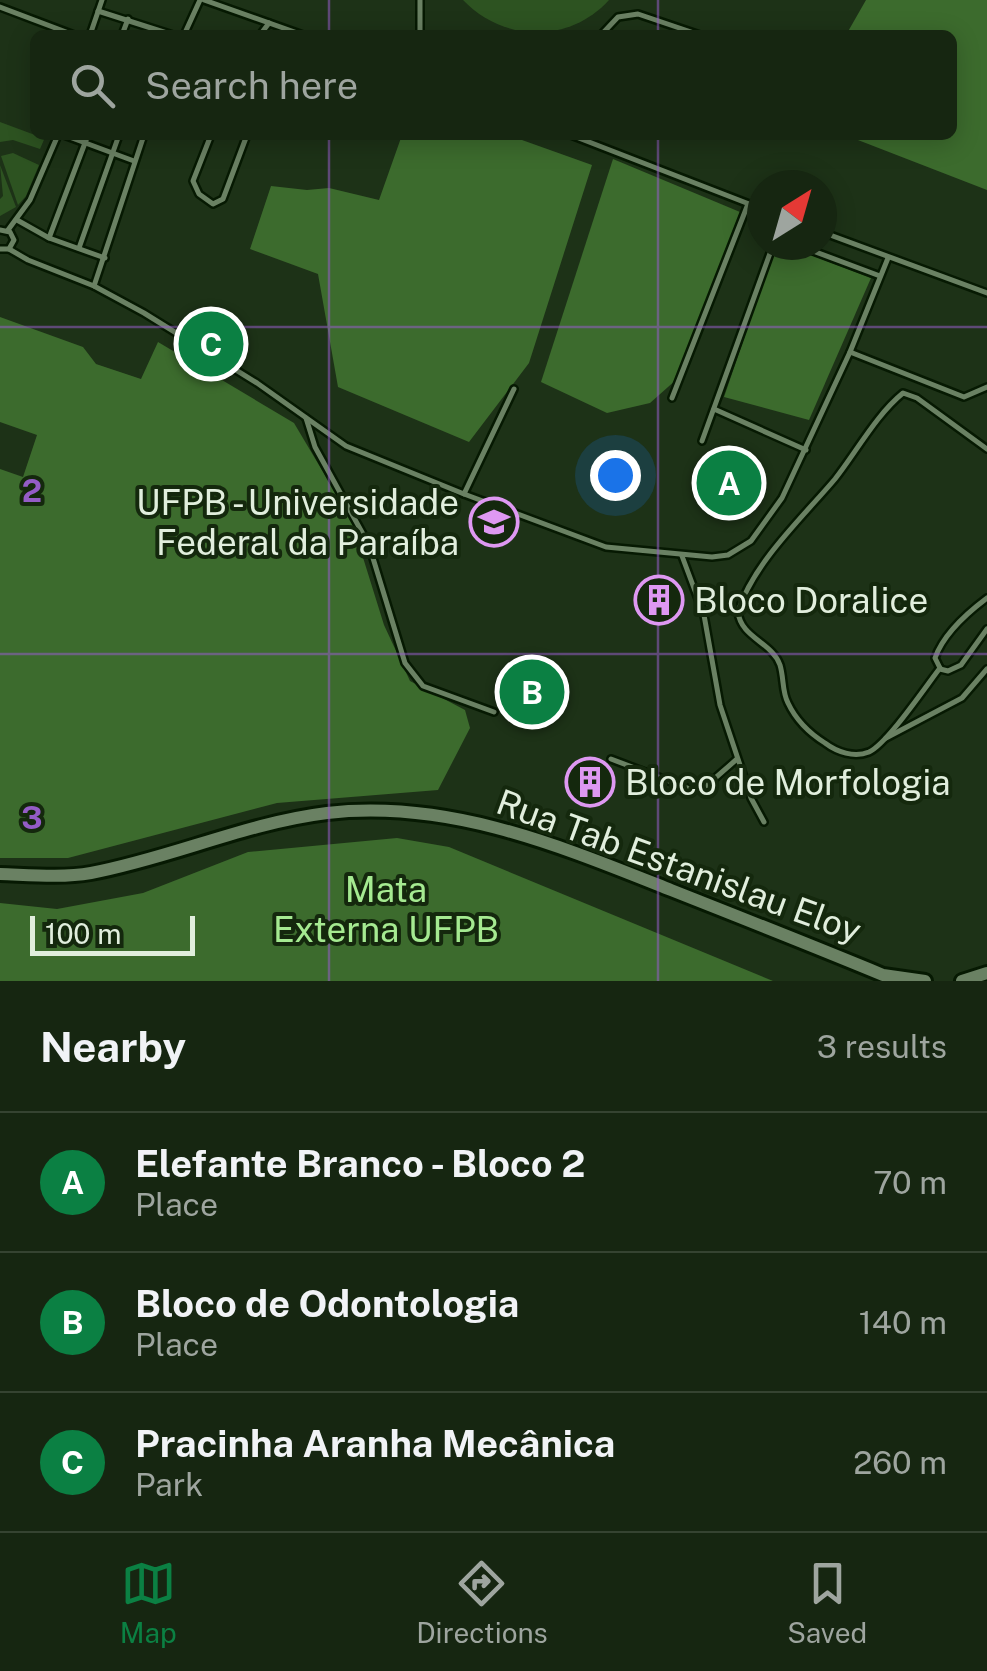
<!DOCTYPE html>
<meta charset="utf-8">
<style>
body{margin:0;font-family:"Public Sans",sans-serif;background:#23321f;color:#f1f3f6}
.compass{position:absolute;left:747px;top:170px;width:90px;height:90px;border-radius:50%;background:#162611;box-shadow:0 5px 25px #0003;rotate:37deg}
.scale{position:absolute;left:30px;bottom:25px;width:165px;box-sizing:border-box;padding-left:10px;border:5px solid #e1eedd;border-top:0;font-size:28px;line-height:35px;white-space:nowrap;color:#e1eedd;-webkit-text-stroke:8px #14280d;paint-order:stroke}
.you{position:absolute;left:615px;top:475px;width:35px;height:35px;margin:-25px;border:8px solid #fff;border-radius:50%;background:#1a73e8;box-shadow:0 0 0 15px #1a73e833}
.badge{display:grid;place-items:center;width:65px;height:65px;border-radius:50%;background:#0b8043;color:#fff;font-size:32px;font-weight:700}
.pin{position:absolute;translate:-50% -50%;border:5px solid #fff;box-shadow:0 2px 10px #0006}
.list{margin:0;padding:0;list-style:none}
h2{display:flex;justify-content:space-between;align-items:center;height:130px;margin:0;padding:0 40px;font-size:42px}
h2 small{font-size:32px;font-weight:400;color:#9ea59f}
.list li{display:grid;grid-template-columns:65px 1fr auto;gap:30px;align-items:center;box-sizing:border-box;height:140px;padding:0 40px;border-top:2px solid #354331}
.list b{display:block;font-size:38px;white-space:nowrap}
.list p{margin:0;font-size:32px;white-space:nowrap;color:#9ea59f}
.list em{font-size:32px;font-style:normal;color:#9ea59f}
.icon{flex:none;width:55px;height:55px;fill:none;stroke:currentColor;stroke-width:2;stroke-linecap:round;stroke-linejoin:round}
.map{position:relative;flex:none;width:987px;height:981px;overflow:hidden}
.search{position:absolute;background:#162611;box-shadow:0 5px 25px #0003;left:30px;right:30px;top:30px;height:110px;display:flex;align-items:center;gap:25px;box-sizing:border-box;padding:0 35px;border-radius:15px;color:#9ea59f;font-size:38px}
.sheet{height:550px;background:#162611}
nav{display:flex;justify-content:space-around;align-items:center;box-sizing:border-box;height:140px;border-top:2px solid #354331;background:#162611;font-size:28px;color:#9ea59f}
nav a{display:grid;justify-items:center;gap:5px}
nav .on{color:#0b8043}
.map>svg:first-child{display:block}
</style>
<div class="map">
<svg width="987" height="981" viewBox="0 0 987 981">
<rect width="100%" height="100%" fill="#1d3217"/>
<g fill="#2d5321">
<path d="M463 0H609C569 44 503 42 463 0Z"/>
<path d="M0 122 35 135H46L40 149 13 140 0 142Z"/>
<path d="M13 153 39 165 26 196 18 205 1 156Z"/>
<path d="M0 165 16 207 0 216V199L3 196Z"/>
<path d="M201 317 227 327 217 354 188 334Z"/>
</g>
<g fill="#3c6b2d">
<path d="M866 0H987V190L845 135H952V35H846Z"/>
<path d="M402 135H508L592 165 529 363 469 442 338 387 318 274 250 249 271 186 307 190 329 188 379 200Z"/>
<path d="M613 159 740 212 677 379 650 403 607 413 541 382Z"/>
<path d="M776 245H785L871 278 809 420 724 397Z"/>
<path d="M0 317 83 347 96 364 141 379 158 342 294 423 351 519 384 625 410 681 465 710 470 728 438 790 277 803 68 858H0V469L23 477 37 435 0 422Z"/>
<path d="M397 838 449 847 773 981H0V903L57 909 143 893 248 852Z"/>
</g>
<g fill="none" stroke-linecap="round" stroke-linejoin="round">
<g stroke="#061902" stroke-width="10">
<g id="service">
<path d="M204 0 303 35"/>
<path d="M420 0V35"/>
<path d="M0 7 74 35"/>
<path d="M98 11 173 35"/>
<path d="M90 35 102 0"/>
<path d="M122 35 128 19"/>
<path d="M184 35 200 0"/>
<path d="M260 35 269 23"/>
<path d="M601 35 618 17 638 14 700 35"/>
<path d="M64 135 134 161"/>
<path d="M211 135 193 181 199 194 213 204 223 199 247 135"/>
<path d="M571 135 762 209"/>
<path d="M17 220 49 238 105 258"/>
<path d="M0 230 10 232 14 240 9 249H0"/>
<path d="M8 230 30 200 58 135"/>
<path d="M822 232 987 293"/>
<path d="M49 238 88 135"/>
<path d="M797 245 880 276"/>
<path d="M79 248 119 135"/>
<path d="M9 249 28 260 94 286 144 313 257 383 346 446 464 494 514 389"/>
<path d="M94 286 144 135"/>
<path d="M850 352 964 397 987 387"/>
<path d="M672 398 748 204"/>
<path d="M714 409 806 450"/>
<path d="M306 418 315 447 369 545 405 663 423 686 494 712"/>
<path d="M702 441 773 245"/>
<path d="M464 494 606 547 712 557 728 555 751 541 782 498 850 352 888 258"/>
<path d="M682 556 704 615 720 705 751 798 764 822"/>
<path d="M940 668C926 686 887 744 869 752 854 758 837 752 825 743 809 733 796 720 788 703 782 692 784 678 780 665 772 642 741 638 738 612 753 563 803 517 835 479 857 451 876 415 903 393L917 398 987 449"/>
<path d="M940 668 935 658C943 635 967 613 987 598"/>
<path d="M940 669 948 671 961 665 987 629"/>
<path d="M886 738 962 698 987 669"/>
<path d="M611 759 690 789 706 786 737 759"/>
</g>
</g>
<g stroke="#061902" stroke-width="18">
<g id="tertiary">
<path d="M0 874C30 875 62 878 91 873 171 858 246 823 327 813 449 799 560 846 671 890 742 918 813 946 883 975L925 981"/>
<path d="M962 981 987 973"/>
</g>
</g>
<use href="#service" stroke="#6a8163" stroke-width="5"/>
<use href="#tertiary" stroke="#6a8163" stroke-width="12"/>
</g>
<path fill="none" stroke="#945cc6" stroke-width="2.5" stroke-opacity="0.55" d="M329 0V35M658 0V35M329 135V981M658 135V981M0 327H987M0 654H987"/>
<defs>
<g id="university-ring" transform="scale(2.5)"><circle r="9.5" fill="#14280d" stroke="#de98f2" stroke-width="1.5"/><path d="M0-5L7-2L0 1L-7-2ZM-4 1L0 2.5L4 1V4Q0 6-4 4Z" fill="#de98f2"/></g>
<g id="building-ring" transform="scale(2.5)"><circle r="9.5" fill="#14280d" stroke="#de98f2" stroke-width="1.5"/><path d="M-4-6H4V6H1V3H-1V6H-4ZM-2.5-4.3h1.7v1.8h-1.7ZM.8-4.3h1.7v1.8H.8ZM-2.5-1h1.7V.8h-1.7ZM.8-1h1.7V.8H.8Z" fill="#de98f2"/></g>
</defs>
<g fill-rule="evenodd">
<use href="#university-ring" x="494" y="522"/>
<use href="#building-ring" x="659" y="600"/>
<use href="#building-ring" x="590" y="782"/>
</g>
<g text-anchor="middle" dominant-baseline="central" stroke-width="8" stroke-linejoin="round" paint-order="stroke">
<g font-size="35" fill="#e1eedd" stroke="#14280d" text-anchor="start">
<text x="459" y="502" text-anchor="end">UFPB - Universidade<tspan x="459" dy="40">Federal da Paraíba</tspan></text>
<text x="694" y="600">Bloco Doralice</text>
<text x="625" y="782">Bloco de Morfologia</text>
</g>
<g font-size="35" fill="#e1eedd" stroke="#14280d">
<text transform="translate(679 866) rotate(20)">Rua Tab Estanislau Eloy</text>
</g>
<g font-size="35" fill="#a5ea91" stroke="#14280d">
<text x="386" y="889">Mata<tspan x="386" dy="40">Externa UFPB</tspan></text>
</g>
</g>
<g font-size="32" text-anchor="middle" font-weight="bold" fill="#945cc6" stroke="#14280d" stroke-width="8" stroke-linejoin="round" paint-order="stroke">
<text x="32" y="502">2</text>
<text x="32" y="829">3</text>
</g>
</svg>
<svg class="compass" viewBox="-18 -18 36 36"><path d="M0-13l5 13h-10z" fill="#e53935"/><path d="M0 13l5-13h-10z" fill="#9ea59f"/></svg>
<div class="scale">100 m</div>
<div class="you"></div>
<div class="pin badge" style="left:729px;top:483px">A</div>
<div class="pin badge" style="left:532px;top:692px">B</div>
<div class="pin badge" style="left:211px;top:344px">C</div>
<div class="search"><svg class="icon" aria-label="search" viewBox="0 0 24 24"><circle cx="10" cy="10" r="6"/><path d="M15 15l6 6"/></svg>Search here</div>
</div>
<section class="sheet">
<h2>Nearby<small>3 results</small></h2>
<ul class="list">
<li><span class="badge">A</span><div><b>Elefante Branco - Bloco 2</b><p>Place</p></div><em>70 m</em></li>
<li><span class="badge">B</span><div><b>Bloco de Odontologia</b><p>Place</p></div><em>140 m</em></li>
<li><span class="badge">C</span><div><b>Pracinha Aranha Mecânica</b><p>Park</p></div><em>260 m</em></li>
</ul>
</section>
<nav>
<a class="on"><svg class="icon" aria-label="map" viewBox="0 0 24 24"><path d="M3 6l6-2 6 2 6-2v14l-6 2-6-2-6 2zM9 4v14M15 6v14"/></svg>Map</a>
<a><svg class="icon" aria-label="directions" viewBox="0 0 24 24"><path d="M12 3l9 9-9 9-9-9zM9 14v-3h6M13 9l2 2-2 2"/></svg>Directions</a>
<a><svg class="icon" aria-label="saved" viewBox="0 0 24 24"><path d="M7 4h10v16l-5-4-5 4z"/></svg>Saved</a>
</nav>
